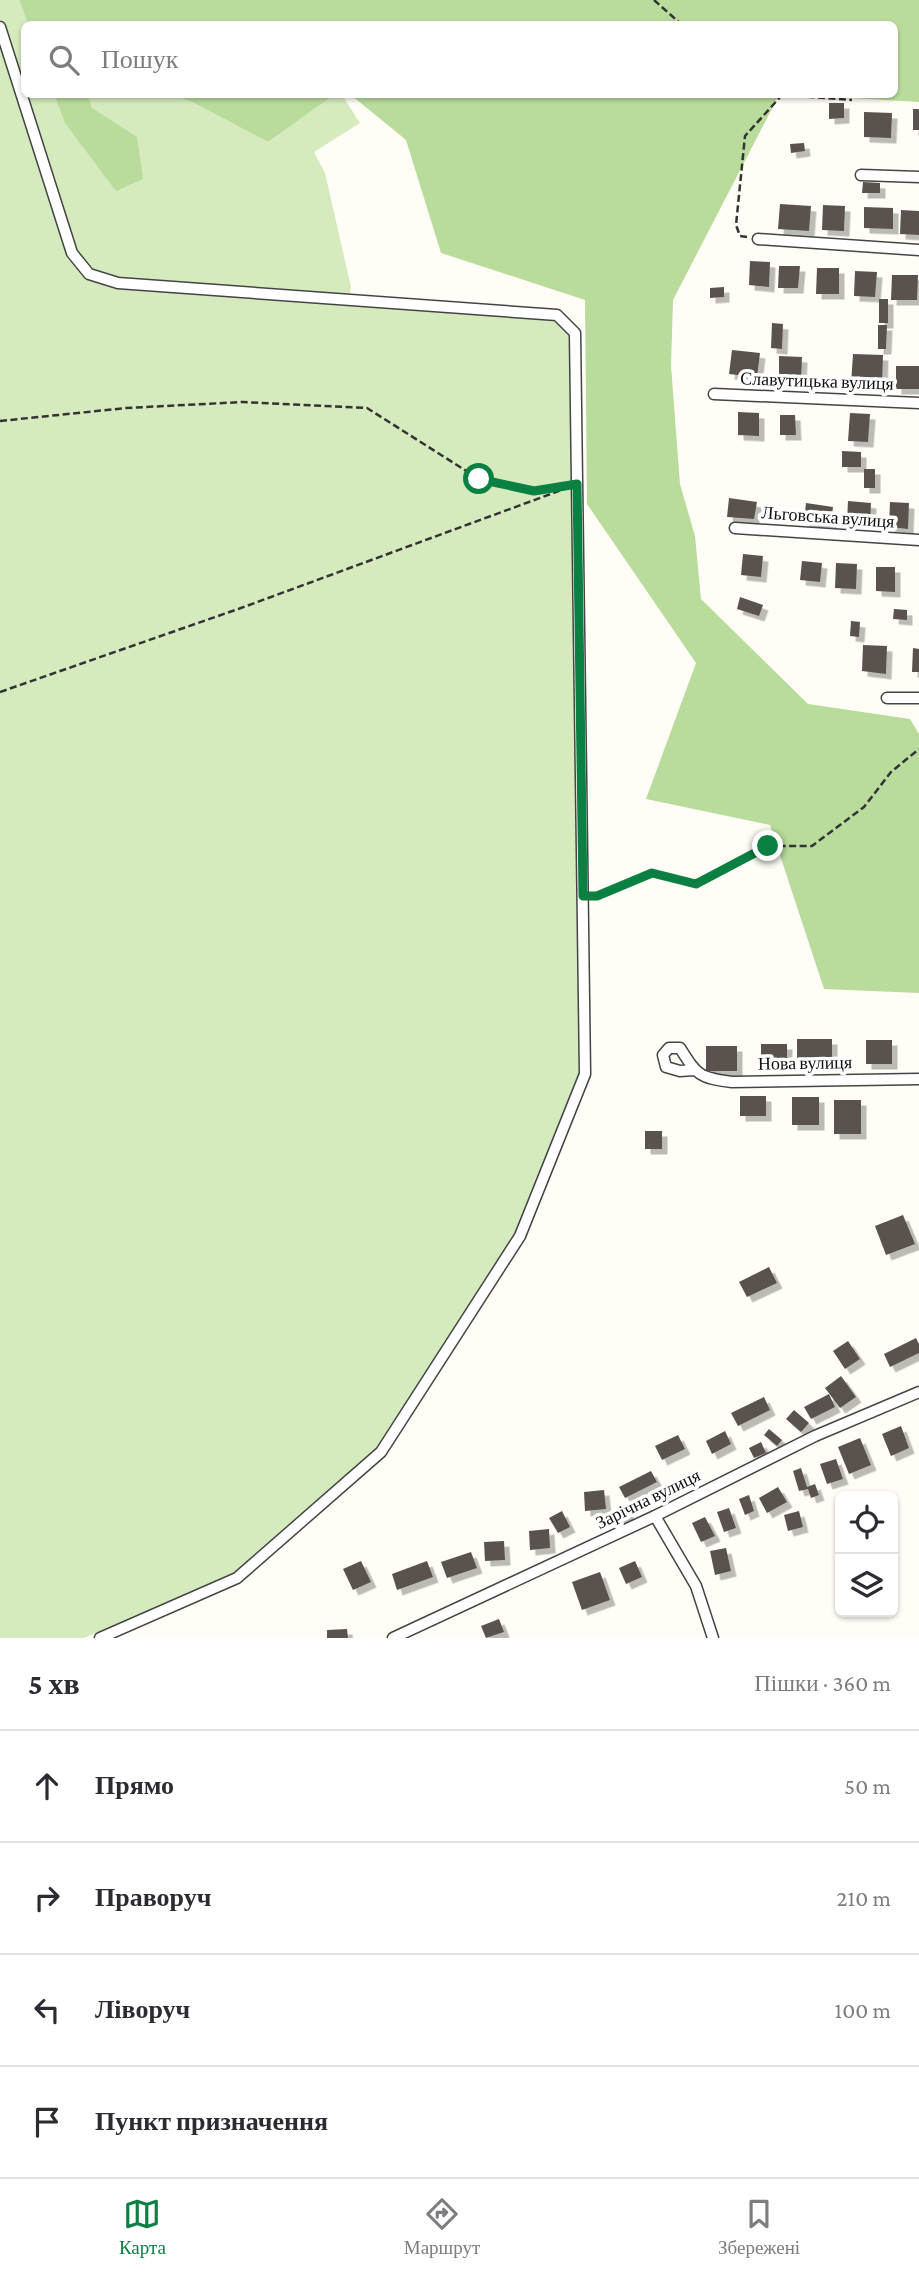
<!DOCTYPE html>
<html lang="uk">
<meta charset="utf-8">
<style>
body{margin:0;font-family:"Crimson Pro",serif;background:#f2f2f3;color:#2b2b33}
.controls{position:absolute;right:21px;bottom:21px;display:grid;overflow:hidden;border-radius:10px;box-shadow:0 2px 5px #0004}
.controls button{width:63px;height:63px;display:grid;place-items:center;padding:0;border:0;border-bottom:2px solid #e1e1e2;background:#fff;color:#2b2b33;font:35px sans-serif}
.stop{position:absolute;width:21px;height:21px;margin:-16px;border:5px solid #0b8043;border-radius:50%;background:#fff}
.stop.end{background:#0b8043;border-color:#fff;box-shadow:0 2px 7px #0008}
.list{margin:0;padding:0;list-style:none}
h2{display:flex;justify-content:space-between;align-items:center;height:91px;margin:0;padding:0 28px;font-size:30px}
h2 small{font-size:23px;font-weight:400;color:#7c7c81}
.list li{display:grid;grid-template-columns:46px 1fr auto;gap:21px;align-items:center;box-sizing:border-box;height:112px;padding:0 28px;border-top:2px solid #e1e1e2}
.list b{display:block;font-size:26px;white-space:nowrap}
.list em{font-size:23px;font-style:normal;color:#7c7c81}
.icon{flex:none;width:38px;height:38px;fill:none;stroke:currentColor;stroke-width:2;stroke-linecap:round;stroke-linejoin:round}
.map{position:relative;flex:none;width:919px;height:1638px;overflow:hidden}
.search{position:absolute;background:#fff;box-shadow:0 2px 5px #0004;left:21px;right:21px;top:21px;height:77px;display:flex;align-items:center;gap:18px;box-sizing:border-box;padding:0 24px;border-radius:10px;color:#7c7c81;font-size:26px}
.sheet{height:539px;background:#fff}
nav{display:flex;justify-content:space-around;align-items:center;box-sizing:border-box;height:98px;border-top:2px solid #e1e1e2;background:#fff;font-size:19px;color:#7c7c81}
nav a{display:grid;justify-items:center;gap:4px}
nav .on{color:#0b8043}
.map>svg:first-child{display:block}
</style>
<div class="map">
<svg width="919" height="1638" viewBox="0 0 919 1638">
<defs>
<filter id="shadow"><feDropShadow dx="5.5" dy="5.5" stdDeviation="0" flood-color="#0004"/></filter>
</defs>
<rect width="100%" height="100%" fill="#fffdf5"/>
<g fill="#d5ebbd">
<path d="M0 0H19L28 24H24V94L0 18Z"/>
<path d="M0 34 71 254 88 276 554 317 569 333 580 1073 515 1233 377 1447 233 1573 84 1638H0Z"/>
<path d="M25 95H54L65 123 92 108 88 95H174L194 103 268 142 334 95H342L360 123 314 152 325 173 351 287 349 297 116 280 90 270 75 253Z"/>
</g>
<g fill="#b9dc9c">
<path d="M19 0H919V102L803 95 894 94V24H28Z"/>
<path d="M54 95H88L92 108 137 137 143 179 116 191 65 123Z"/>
<path d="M174 95H334L268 142 194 103Z"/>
<path d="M351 95H779L673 300 671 366 680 484 695 536 701 599 808 704 910 719 919 734V993L824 989 770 825 646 799 696 663 587 504 585 300 441 253 406 140Z"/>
</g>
<g fill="#5a524d" filter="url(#shadow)">
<path d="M829 103H844V118L829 119Z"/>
<rect x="913" y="109" width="6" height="21"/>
<path d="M864 112 892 113 891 138 864 137Z"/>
<path d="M804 143 805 151 791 153 790 144Z"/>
<path d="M863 182 880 183V193H862Z"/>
<path d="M780 204 811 206 809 231 778 229Z"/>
<path d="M823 205 845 206 844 231 822 230Z"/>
<path d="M864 207 893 208V229L864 228Z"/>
<path d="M901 210 919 211V235L900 234Z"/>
<path d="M750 261 770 262 769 287 749 285Z"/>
<path d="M779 266H800L798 288H778Z"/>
<path d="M817 268H839V294H816Z"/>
<path d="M855 271 877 272 875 297 854 296Z"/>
<path d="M892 275H918L917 300H891Z"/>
<path d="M724 287V297L710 298V288Z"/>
<rect x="879" y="299" width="9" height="24"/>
<path d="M772 323 783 324 782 349 771 348Z"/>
<path d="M878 325H887L886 349H878Z"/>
<path d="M732 350 760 353 757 377 729 374Z"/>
<path d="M853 354 883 355 882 386 851 384Z"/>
<path d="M779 356 802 357 801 381H779Z"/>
<rect x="896" y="366" width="23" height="23"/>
<path d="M738 412 759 413V436L738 435Z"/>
<path d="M850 413 870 414 868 442 848 441Z"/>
<path d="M780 415H795L796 435H780Z"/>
<path d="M842 451 861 452V467H842Z"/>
<rect x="864" y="469" width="11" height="19"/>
<path d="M729 498 757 502 754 519 727 517Z"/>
<path d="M848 501 871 503 870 524 847 522Z"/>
<path d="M890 502 909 503 908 529 889 527Z"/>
<path d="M806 503 833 507 831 523 804 522Z"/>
<path d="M743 554 763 556 761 577 741 575Z"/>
<path d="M802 561 822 563 820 582 800 580Z"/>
<path d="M836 563 857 564 856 589 835 588Z"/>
<path d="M876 567H895V592L876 591Z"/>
<path d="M740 597 763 605 759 616 737 609Z"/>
<path d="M894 609 907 610V620L893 619Z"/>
<path d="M851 621 860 622 859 637 850 636Z"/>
<path d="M863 645 887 646 886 674 862 671Z"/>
<path d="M913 648 919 649V672H912Z"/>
<rect x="797" y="1039" width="35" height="24"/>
<rect x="866" y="1040" width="26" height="24"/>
<rect x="761" y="1044" width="26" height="20"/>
<rect x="706" y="1046" width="31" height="25"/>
<rect x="740" y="1096" width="26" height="20"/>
<rect x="792" y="1097" width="27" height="28"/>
<rect x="834" y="1100" width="27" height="34"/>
<rect x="645" y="1131" width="17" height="18"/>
<path d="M903 1215 915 1244 886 1255 875 1226Z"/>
<path d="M769 1267 777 1283 747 1297 739 1282Z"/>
<path d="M916 1338 919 1344V1353L890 1367 884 1354Z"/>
<path d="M848 1341 860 1359 845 1369 833 1351Z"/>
<path d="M841 1376 856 1397 840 1408 825 1388Z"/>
<path d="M829 1394 835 1407 811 1419 804 1407Z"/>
<path d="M764 1397 770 1410 738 1426 731 1413Z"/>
<path d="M794 1410 809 1423 801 1432 786 1419Z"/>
<path d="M901 1426 909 1448 891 1456 882 1434Z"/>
<path d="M769 1429 782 1440 777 1446 764 1435Z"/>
<path d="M725 1431 731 1444 712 1454 706 1441Z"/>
<path d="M678 1435 685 1449 662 1460 655 1446Z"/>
<path d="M860 1438 871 1465 849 1474 838 1447Z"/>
<path d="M761 1442 766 1453 754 1458 749 1448Z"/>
<path d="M836 1459 843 1479 827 1484 820 1464Z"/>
<path d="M801 1468 807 1487 815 1484 819 1495 811 1498 808 1489 799 1491 793 1471Z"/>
<path d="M651 1471 657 1482 625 1498 619 1487Z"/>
<path d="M778 1487 787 1502 767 1513 759 1498Z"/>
<path d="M604 1490 606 1509 585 1511 584 1492Z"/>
<path d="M749 1495 754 1511 745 1515 739 1499Z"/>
<path d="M626 1508 631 1517 617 1524 612 1515Z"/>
<path d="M729 1508 736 1528 724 1532 717 1512Z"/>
<path d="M562 1511 570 1527 558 1533 549 1518Z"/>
<path d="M799 1511 803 1527 788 1531 784 1515Z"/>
<path d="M705 1517 715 1536 701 1542 692 1523Z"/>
<path d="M549 1529 550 1548 530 1550 529 1531Z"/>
<path d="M504 1541 505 1560 485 1561 484 1542Z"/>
<path d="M726 1548 731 1571 715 1575 710 1551Z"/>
<path d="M471 1552 477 1568 447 1578 441 1562Z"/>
<path d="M361 1561 371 1582 353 1590 343 1569Z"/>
<path d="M427 1561 433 1577 397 1590 392 1574Z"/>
<path d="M635 1561 642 1577 626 1584 619 1568Z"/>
<path d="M600 1572 610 1600 582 1610 572 1582Z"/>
<path d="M499 1619 504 1632 486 1638 481 1626Z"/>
<path d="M347 1629 348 1638H327V1630Z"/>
</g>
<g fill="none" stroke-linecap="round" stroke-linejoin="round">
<g stroke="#444" stroke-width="13">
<g id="minor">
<path d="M0 27 72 253 89 274 118 283 557 315 575 333 585 1074 520 1236 381 1452 237 1578 100 1638"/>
<path d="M861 175 919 177"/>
<path d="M758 239 919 250"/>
<path d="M714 394 919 403"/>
<path d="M735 528 919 540"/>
<path d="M887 698H919"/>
<path d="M694 1070 680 1071 666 1067 663 1055 669 1048H680C697 1075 699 1078 732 1082L919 1079"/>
<path d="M655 1516 696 1586 713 1638"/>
<path d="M393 1638 655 1516 815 1436 919 1392"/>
</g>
</g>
<g stroke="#333" stroke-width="2.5" stroke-dasharray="7 3.5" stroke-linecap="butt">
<path d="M654 0 681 24"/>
<path d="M747 237 740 236 736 225 745 136 782 95 852 100"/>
<path d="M0 421 126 408 243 402 367 408 479 479 534 491 565 486"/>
<path d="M0 692 241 608 567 488"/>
<path d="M595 896 652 872 696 884 768 846H812L864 807 891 772 919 749"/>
</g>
<use href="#minor" stroke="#fff" stroke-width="10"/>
</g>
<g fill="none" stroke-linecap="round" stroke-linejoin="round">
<path stroke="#0b8043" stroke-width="9" d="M479 479 534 491 577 484 583 896H597L652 873 696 884 768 846"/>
</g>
<g text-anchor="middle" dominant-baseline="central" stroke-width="7" stroke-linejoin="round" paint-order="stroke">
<g font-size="18" fill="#111" stroke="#fff">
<text transform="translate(817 381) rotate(2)">Славутицька вулиця</text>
<text transform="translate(828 517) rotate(4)">Льговська вулиця</text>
<text transform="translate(805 1063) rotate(-1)">Нова вулиця</text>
<text transform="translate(648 1499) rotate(-26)">Зарічна вулиця</text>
</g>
</g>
</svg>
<div class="controls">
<button><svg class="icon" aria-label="locate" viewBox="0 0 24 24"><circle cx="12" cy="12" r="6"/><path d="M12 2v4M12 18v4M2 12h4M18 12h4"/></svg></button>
<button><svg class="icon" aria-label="layers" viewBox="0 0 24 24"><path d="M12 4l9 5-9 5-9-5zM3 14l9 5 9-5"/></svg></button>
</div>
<div class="stop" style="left:479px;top:479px"></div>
<div class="stop end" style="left:768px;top:846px"></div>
<div class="search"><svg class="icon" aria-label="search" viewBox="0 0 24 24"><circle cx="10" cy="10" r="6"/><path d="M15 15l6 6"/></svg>Пошук</div>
</div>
<section class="sheet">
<h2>5 хв<small>Пішки · 360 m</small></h2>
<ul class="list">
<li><svg class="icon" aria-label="ahead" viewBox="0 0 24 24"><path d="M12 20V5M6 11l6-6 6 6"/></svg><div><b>Прямо</b></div><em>50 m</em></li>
<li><svg class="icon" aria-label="right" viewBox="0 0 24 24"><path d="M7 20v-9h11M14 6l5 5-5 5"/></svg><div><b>Праворуч</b></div><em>210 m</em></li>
<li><svg class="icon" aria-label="left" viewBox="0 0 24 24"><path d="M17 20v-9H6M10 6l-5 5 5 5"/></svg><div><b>Ліворуч</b></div><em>100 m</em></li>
<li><svg class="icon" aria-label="arrive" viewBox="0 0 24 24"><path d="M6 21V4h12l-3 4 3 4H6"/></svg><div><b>Пункт призначення</b></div></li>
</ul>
</section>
<nav>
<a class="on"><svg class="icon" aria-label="map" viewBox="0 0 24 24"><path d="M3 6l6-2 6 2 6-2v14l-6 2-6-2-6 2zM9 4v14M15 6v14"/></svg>Карта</a>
<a><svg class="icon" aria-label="directions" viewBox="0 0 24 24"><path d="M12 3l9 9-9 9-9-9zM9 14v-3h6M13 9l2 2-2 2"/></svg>Маршрут</a>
<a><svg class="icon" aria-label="saved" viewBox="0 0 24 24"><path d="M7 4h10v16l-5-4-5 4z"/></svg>Збережені</a>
</nav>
